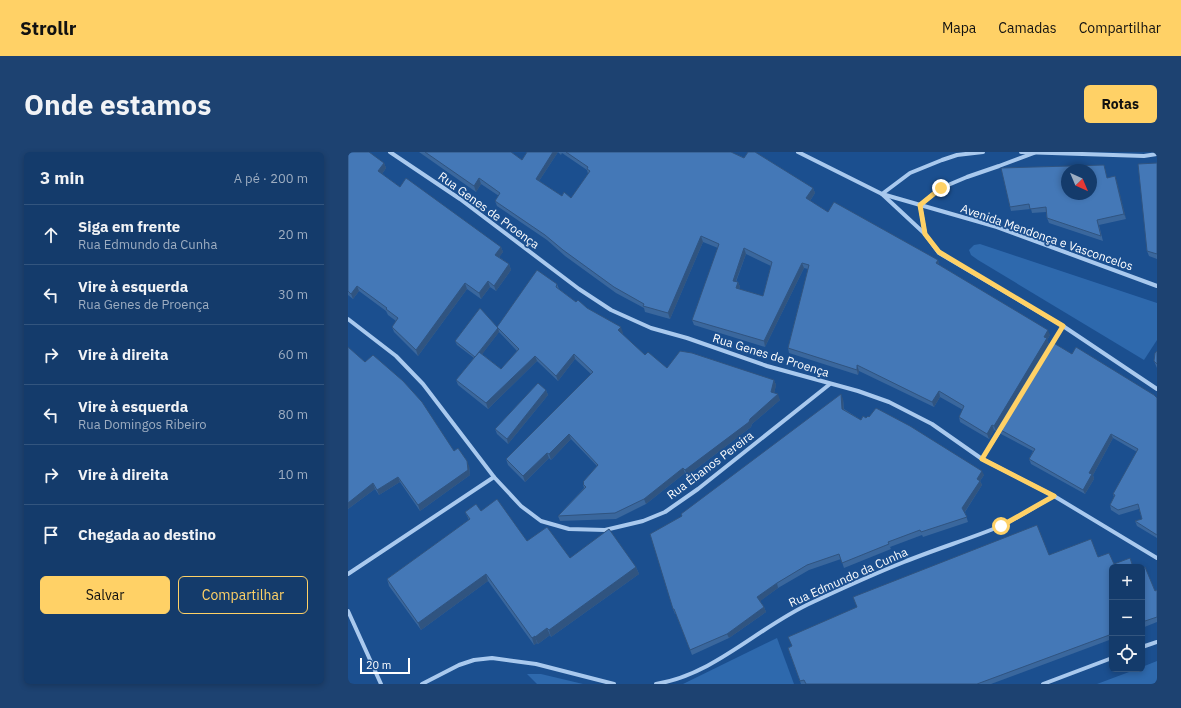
<!DOCTYPE html>
<html lang="pt">
<meta charset="utf-8">
<style>
body{margin:0;font-family:"IBM Plex Sans",sans-serif;background:#1d4271;color:#f1f3f6}
.controls{position:absolute;right:12px;bottom:12px;display:grid;overflow:hidden;border-radius:6px;box-shadow:0 2px 6px #0003}
.controls button{width:36px;height:36px;display:grid;place-items:center;padding:0;border:0;border-bottom:1px solid #33557e;background:#143b6b;color:#f1f3f6;font:20px sans-serif}
.compass{position:absolute;left:713px;top:12px;width:36px;height:36px;border-radius:50%;background:#143b6b;box-shadow:0 2px 6px #0003;rotate:136deg}
.scale{position:absolute;left:12px;bottom:10px;width:50px;box-sizing:border-box;padding-left:4px;border:2px solid #fff;border-top:0;font-size:11px;line-height:14px;white-space:nowrap;color:#fff;-webkit-text-stroke:3px #1b4f8f;paint-order:stroke}
.stop{position:absolute;width:12px;height:12px;margin:-9px;border:3px solid #ffd166;border-radius:50%;background:#fff}
.stop.end{background:#ffd166;border-color:#fff;box-shadow:0 1px 4px #0008}
.list{margin:0;padding:0;list-style:none}
h2{display:flex;justify-content:space-between;align-items:center;height:52px;margin:0;padding:0 16px;font-size:17px}
h2 small{font-size:13px;font-weight:400;color:#9dadc1}
.list li{display:grid;grid-template-columns:26px 1fr auto;gap:12px;align-items:center;box-sizing:border-box;height:60px;padding:0 16px;border-top:1px solid #33557e}
.list b{display:block;font-size:15px;white-space:nowrap}
.list p{margin:0;font-size:13px;white-space:nowrap;color:#9dadc1}
.list em{font-size:13px;font-style:normal;color:#9dadc1}
.actions{display:flex;gap:8px;padding:12px 16px}
.actions a{flex:1;padding:9px 0;border:1px solid #ffd166;border-radius:6px;text-align:center;font-size:14px;color:#ffd166}
.actions .main{background:#ffd166;color:#111}
.icon{flex:none;width:22px;height:22px;fill:none;stroke:currentColor;stroke-width:2;stroke-linecap:round;stroke-linejoin:round}
.map{position:relative;flex:none;width:809px;height:532px;overflow:hidden;border-radius:6px}
header{display:flex;align-items:center;gap:24px;box-sizing:border-box;height:56px;padding:0 20px;background:#ffd166;color:#111}
header strong{font-size:19px}
nav{display:flex;gap:22px;margin-inline-start:auto;font-size:14px}
.intro{display:flex;align-items:center;justify-content:space-between;box-sizing:border-box;height:96px;padding:0 24px}
h1{margin:0;font-size:28px}
.button{padding:10px 18px;border-radius:6px;background:#ffd166;color:#111;font-size:14px;font-weight:700}
main{display:flex;gap:24px;padding:0 24px}
aside{flex:1;background:#143b6b;border-radius:6px;box-shadow:0 2px 6px #0003}
.map>svg:first-child{display:block}
</style>
<header>
<strong>Strollr</strong>
<nav><a>Mapa</a><a>Camadas</a><a>Compartilhar</a></nav>
</header>
<div class="intro"><h1>Onde estamos</h1><a class="button">Rotas</a></div>
<main>
<aside>
<h2>3 min<small>A pé · 200 m</small></h2>
<ul class="list">
<li><svg class="icon" aria-label="ahead" viewBox="0 0 24 24"><path d="M12 20V5M6 11l6-6 6 6"/></svg><div><b>Siga em frente</b><p>Rua Edmundo da Cunha</p></div><em>20 m</em></li>
<li><svg class="icon" aria-label="left" viewBox="0 0 24 24"><path d="M17 20v-9H6M10 6l-5 5 5 5"/></svg><div><b>Vire à esquerda</b><p>Rua Genes de Proença</p></div><em>30 m</em></li>
<li><svg class="icon" aria-label="right" viewBox="0 0 24 24"><path d="M7 20v-9h11M14 6l5 5-5 5"/></svg><div><b>Vire à direita</b></div><em>60 m</em></li>
<li><svg class="icon" aria-label="left" viewBox="0 0 24 24"><path d="M17 20v-9H6M10 6l-5 5 5 5"/></svg><div><b>Vire à esquerda</b><p>Rua Domingos Ribeiro</p></div><em>80 m</em></li>
<li><svg class="icon" aria-label="right" viewBox="0 0 24 24"><path d="M7 20v-9h11M14 6l5 5-5 5"/></svg><div><b>Vire à direita</b></div><em>10 m</em></li>
<li><svg class="icon" aria-label="arrive" viewBox="0 0 24 24"><path d="M6 21V4h12l-3 4 3 4H6"/></svg><div><b>Chegada ao destino</b></div></li>
</ul>
<div class="actions"><a class="main">Salvar</a><a>Compartilhar</a></div>
</aside>
<div class="map">
<svg width="809" height="532" viewBox="0 0 809 532">
<rect width="100%" height="100%" fill="#1b4f8f"/>
<g fill="#2e69ad">
<path d="M632 92 809 151V188L796 208 630 108 623 103 621 98 626 93Z"/>
<path d="M429 486 446 532H335Z"/>
<path d="M809 509V532H749L789 517H794V515Z"/>
<path d="M179 522H193L235 532H189Z"/>
</g>
<g fill="none" stroke-linecap="round" stroke-linejoin="round">
<g stroke="#a9c9ee" stroke-width="3">
<path d="M703 194 715 174"/>
<path d="M634 307 654 276"/>
</g>
<g stroke="#a9c9ee" stroke-width="4">
<path d="M42 0 112 47 231 137 263 158 303 176 339 186 419 214 510 239 541 250 584 272 634 307 706 344 809 406"/>
<path d="M450 0 534 42 649 75 809 134"/>
<path d="M635 0 609 3 594 8 562 21 534 42 577 82 591 101 715 174 809 237"/>
<path d="M673 0 796 4 809 2"/>
<path d="M577 82 572 53 593 36 619 25 651 14 686 1"/>
<path d="M0 167 48 204 75 232 146 325 173 354 193 369 221 377 257 378 295 369 317 360 350 337 482 232"/>
<path d="M0 422 146 325"/>
<path d="M0 459 33 532"/>
<path d="M794 495 809 490"/>
<path d="M74 532 111 513 126 508 144 506 188 512 266 532"/>
<path d="M308 532C368 522 411 474 465 450 495 436 526 422 556 410 588 397 621 387 653 374 671 365 688 354 706 344"/>
<path d="M695 532 764 506"/>
</g>
</g>
<g fill="#3a679d" fill-rule="evenodd">
<path d="M0 0 36 11 38 16 34 22 52 35 153 95 155 100 151 105 161 112 163 118 148 139 142 135 133 147 119 137 70 204 46 180 44 175 48 169 40 163 38 159 11 139 5 147 0 143Z"/>
<path d="M71 0H163L174 8 179 0H383L465 36 467 41 462 49 480 60 590 108 591 113 702 183 699 188 701 192 648 279 646 278 641 287 612 270 611 265 615 258 592 245 586 255 511 219 510 223 441 201 440 196 460 117 456 116 417 195 346 173 344 168 370 96 355 90 322 167 297 160 296 156 268 141 217 104 199 88 149 54 147 49 151 44 133 32 128 40ZM210 0 213 3 214 1 239 18 240 22 223 46 214 44 191 29ZM398 102 423 114 415 144 391 137 392 135 390 130H388Z"/>
<path d="M809 11V107L801 104 799 99Z"/>
<path d="M757 18 759 26 767 24 778 67 751 73 755 89 701 71 699 66 698 60 684 61 683 57 663 59 662 55Z"/>
<path d="M209 132 211 137 228 150 275 181 274 182 297 203 319 216 426 228 428 233 426 241 432 248 404 272 403 275 339 324 337 321 298 352 268 367 212 369 210 364 236 336 235 332 236 331 235 330 249 314 223 287 203 308 201 306 177 330 160 313 158 307 243 222 227 207 210 229 189 209 140 257 110 233 108 228 126 206 109 193 107 189 150 176ZM151 180 169 199 153 217 134 202Z"/>
<path d="M0 195 106 299 121 314 122 323 72 359 52 330 31 343 27 337 0 357Z"/>
<path d="M809 199V216L806 209Z"/>
<path d="M724 202 809 246V386L789 374 787 369 794 367 791 357 771 363 763 358 762 353 766 345 765 342 789 300 765 286 745 323 746 327 737 342 683 312 681 307 685 299 653 282 651 277Z"/>
<path d="M198 238 200 243 160 292 149 282 147 277Z"/>
<path d="M495 247 496 257 513 268 518 266 636 323 632 329 634 333 617 360 620 370 575 385 574 383 542 395 543 397 496 416 493 407 461 418 430 436 412 449 416 455 418 460 381 486 344 503 328 462H327L325 457 334 364 333 362Z"/>
<path d="M133 359 179 389 222 406 288 415 291 422 203 485 202 483 190 492 189 491 186 493 140 429 73 478 41 434 39 427 121 368 117 360Z"/>
<path d="M701 403 750 405 764 415V487L643 532H453L440 496Z"/>
<path d="M794 417 807 439 809 438V470L794 476Z"/>
</g>
<g fill="#305480">
<path d="M205 0H210L189 32 188 27Z"/>
<path d="M36 11 38 16 32 25 30 19Z"/>
<path d="M767 24 769 29 778 67 776 62Z"/>
<path d="M131 26 133 32 128 40 126 34Z"/>
<path d="M465 36 467 41 460 52 458 46Z"/>
<path d="M353 84 355 90 322 167 320 161Z"/>
<path d="M153 95 155 100 149 108 147 103Z"/>
<path d="M396 96 398 102 386 134 385 129Z"/>
<path d="M590 108 591 113 588 111Z"/>
<path d="M454 111 456 116 417 195 416 189Z"/>
<path d="M161 112 163 118 148 139 146 134Z"/>
<path d="M140 129 142 135 133 147 131 141Z"/>
<path d="M390 130 392 135 389 141 388 136Z"/>
<path d="M117 131 119 137 70 204 68 198Z"/>
<path d="M9 134 11 139 5 147 3 142Z"/>
<path d="M273 175 275 181 272 183 270 178Z"/>
<path d="M150 176 151 180 129 209 127 205Z"/>
<path d="M700 178 702 183 699 188 701 192 648 279 646 274Z"/>
<path d="M226 202 227 207 210 229 208 224Z"/>
<path d="M187 204 189 209 140 257 138 251Z"/>
<path d="M509 213 511 219 510 223 509 218Z"/>
<path d="M426 228 428 233 425 246 423 240Z"/>
<path d="M198 238 200 243 160 292 159 287Z"/>
<path d="M591 239 592 245 586 255 584 250Z"/>
<path d="M430 242 432 248 404 272 403 275 339 324 337 318 402 267Z"/>
<path d="M493 242 495 247 496 261 494 257Z"/>
<path d="M644 273 646 278 641 287 639 282Z"/>
<path d="M221 282 223 287 203 308 201 302Z"/>
<path d="M763 282 765 286 745 323 746 327 737 342 735 338 741 321Z"/>
<path d="M199 301 201 306 177 330 175 324Z"/>
<path d="M119 309 121 314 122 323 72 359 70 353Z"/>
<path d="M335 316 337 321 298 352 296 347Z"/>
<path d="M634 319 636 323 632 329 634 333 616 361 614 356 629 327Z"/>
<path d="M50 325 52 330 31 343 29 338Z"/>
<path d="M25 331 27 337 0 357V351Z"/>
<path d="M288 415 291 422 203 485 201 478Z"/>
<path d="M138 422 140 429 73 478 70 471Z"/>
<path d="M429 431 430 436 411 450 409 445Z"/>
<path d="M416 455 418 460 381 486 379 482Z"/>
<path d="M199 476 202 483 190 492 187 485Z"/>
<path d="M187 484 189 491 186 493 184 486Z"/>
</g>
<g fill="#4478b7" stroke="#305480" fill-rule="evenodd">
<path d="M0 0H21L36 11 30 19 52 35 58 26 153 95 147 103 161 112 146 134 140 129 131 141 117 131 68 198 44 175 50 166 38 157 39 156 9 134 3 142 0 139Z"/>
<path d="M77 0H163L174 8 179 0H205L188 27 214 44 216 40 223 46 242 19 239 17 240 15 218 0H383L396 6 400 0H407L465 36 458 46 480 60 486 50 590 108 588 111 700 178 696 185 699 186 646 274 644 273 639 282 611 265 616 254 591 239 584 250 509 213V218L440 196 461 113 454 111 416 189 344 168 371 92 353 84 320 161 295 154 296 152 266 135 215 98 197 83 147 49 152 41 131 26 126 34ZM396 96 424 110 415 144 388 136 390 130 385 129Z"/>
<path d="M809 11V102L799 99 790 12Z"/>
<path d="M756 13 759 26 767 24 776 62 749 68 753 84 699 66 698 55 682 57 681 52 662 55 653 16ZM719 18H743V42H719Z"/>
<path d="M189 118 209 132 208 135 228 150 230 148 239 156 273 175 270 178 297 203 300 200 319 216 332 199 344 201 426 228 423 240 430 242 402 267 401 270 337 318 335 316 296 347 267 361 210 364 238 335 235 332 236 331 235 330 250 313 221 282 201 302 199 301 175 324 158 307 245 220 226 202 208 224 187 204 138 251 108 228 131 200 153 217 171 197 149 175Z"/>
<path d="M132 156 150 176 127 205 107 189Z"/>
<path d="M704 190 724 202 728 195 806 243 809 246V383L787 369 794 367 790 352 770 358 762 353 767 343 765 342 790 297 763 282 741 321 744 322 735 338 681 307 687 297 651 277Z"/>
<path d="M0 195 17 210 25 203 55 229 74 250 106 299 110 296 119 309 120 318 70 353 50 325 29 338 25 331 0 351Z"/>
<path d="M809 199V212L806 209 807 201Z"/>
<path d="M190 231 198 238 159 287 147 277Z"/>
<path d="M493 242 494 257 513 268 515 264 518 266 520 264 521 265 528 256 562 274 634 319 629 327 632 329 614 356 619 365 573 380 572 378 540 390 541 392 494 411 491 402 459 413 429 431 409 445 416 455 379 482 342 498 326 457H325L302 382 334 364 333 362Z"/>
<path d="M149 347 179 389 199 375 222 406 261 377 288 415 201 478 199 476 187 485V484L184 486 138 422 70 471 39 427 122 367 117 360 128 352 133 359Z"/>
<path d="M689 373 701 403 743 387 750 405 761 401 766 412 782 406 785 415H764V482L629 532H458L456 528 452 529 440 496 444 494 440 485 509 455 505 445Z"/>
<path d="M797 415 807 439 809 438V465L794 470V417Z"/>
</g>
<g fill="none" stroke-linecap="round" stroke-linejoin="round">
<path stroke="#ffd166" stroke-width="5" d="M593 36 572 53 577 82 591 100 715 174 634 307 706 344 653 374"/>
</g>
<g text-anchor="middle" dominant-baseline="central" stroke-width="3.5" stroke-linejoin="round" paint-order="stroke">
<g font-size="12" fill="#fff" stroke="#1b4f8f">
<text transform="translate(141 58) rotate(36)">Rua Genes de Proença</text>
<text transform="translate(699 85) rotate(19)">Avenida Mendonça e Vasconcelos</text>
<text transform="translate(423 203) rotate(17)">Rua Genes de Proença</text>
<text transform="translate(362 313) rotate(-37)">Rua Ébanos Pereira</text>
<text transform="translate(500 425) rotate(-24)">Rua Edmundo da Cunha</text>
</g>
</g>
</svg>
<div class="controls">
<button>+</button>
<button>−</button>
<button><svg class="icon" aria-label="locate" viewBox="0 0 24 24"><circle cx="12" cy="12" r="6"/><path d="M12 2v4M12 18v4M2 12h4M18 12h4"/></svg></button>
</div>
<svg class="compass" viewBox="-18 -18 36 36"><path d="M0-13l5 13h-10z" fill="#e53935"/><path d="M0 13l5-13h-10z" fill="#9dadc1"/></svg>
<div class="scale">20 m</div>
<div class="stop" style="left:653px;top:374px"></div>
<div class="stop end" style="left:593px;top:36px"></div>
</div>
</main>
